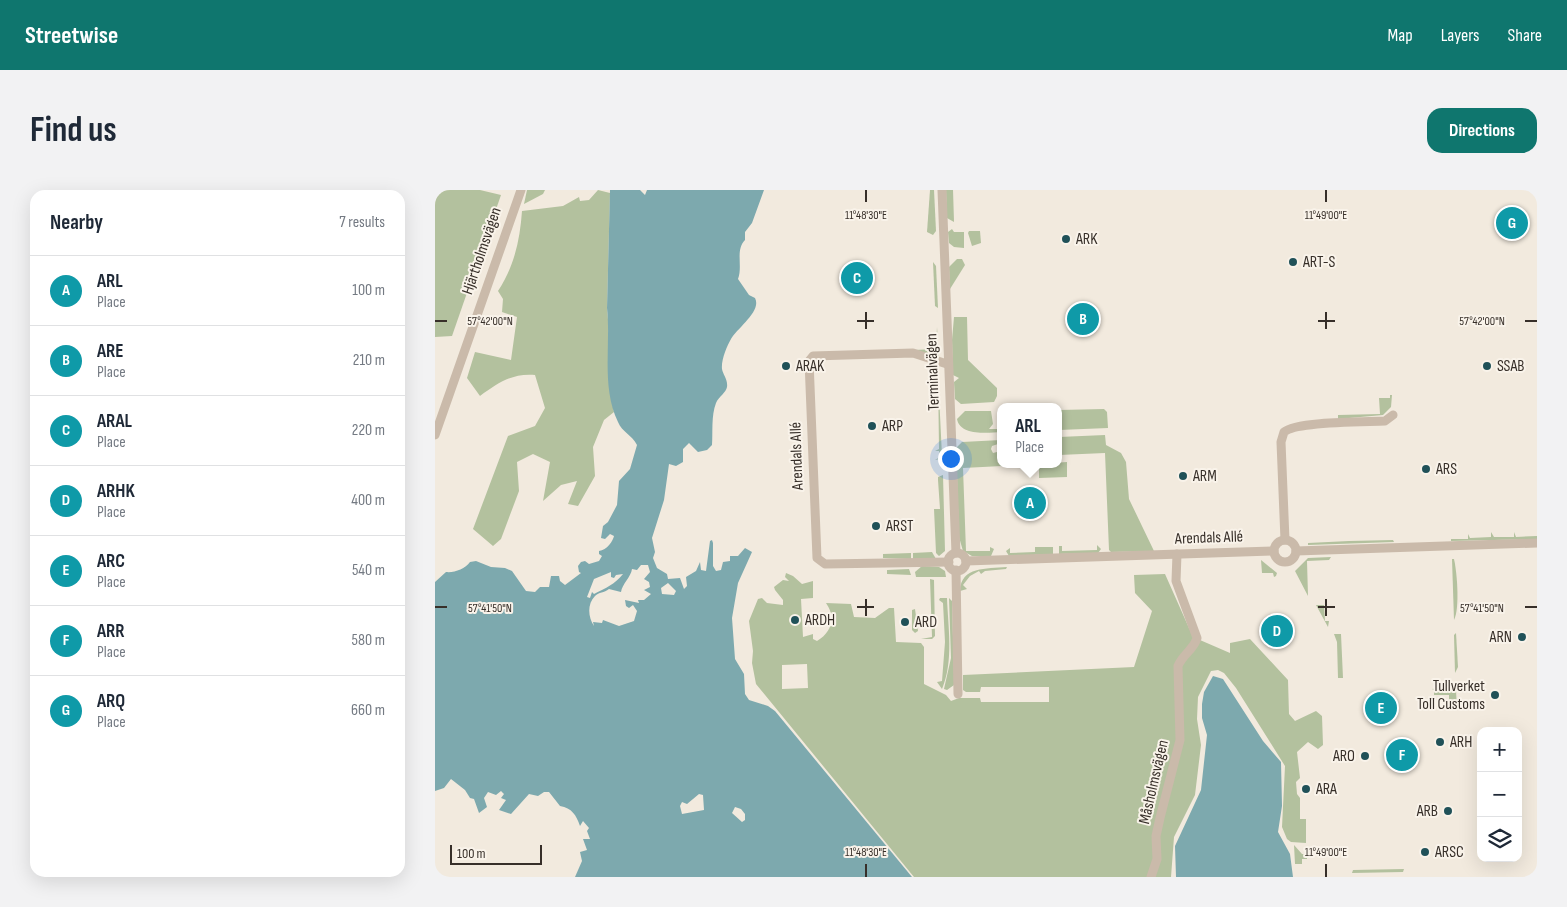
<!DOCTYPE html>
<meta charset="utf-8">
<style>
body{margin:0;font-family:"Sofia Sans Condensed",sans-serif;background:#f2f2f3;color:#1f2937}
.controls{position:absolute;right:15px;bottom:15px;display:grid;overflow:hidden;border-radius:10px;box-shadow:0 5px 20px #0002}
.controls button{width:45px;height:45px;display:grid;place-items:center;padding:0;border:0;border-bottom:1px solid #e0e1e3;background:#fff;color:#1f2937;font:25px sans-serif}
.scale{position:absolute;left:15px;bottom:12px;width:92px;box-sizing:border-box;padding-left:5px;border:2px solid #372f29;border-top:0;font-size:14px;line-height:18px;white-space:nowrap;color:#372f29;-webkit-text-stroke:4px #f9f3ea;paint-order:stroke}
.you{position:absolute;left:515px;top:268px;width:18px;height:18px;margin:-12px;border:4px solid #fff;border-radius:50%;background:#1a73e8;box-shadow:0 0 0 8px #1a73e833}
.badge{display:grid;place-items:center;width:32px;height:32px;border-radius:50%;background:#0f766e;color:#fff;font-size:16px;font-weight:700}
.pin{position:absolute;translate:-50% -50%;border:2px solid #fff;box-shadow:0 1px 5px #0006}
.popup{position:absolute;left:562px;top:213px;width:65px;height:65px;box-sizing:border-box;display:grid;place-content:center;border-radius:10px;background:#fff;filter:drop-shadow(0 1px 4px #0005);font-size:16px;white-space:nowrap;color:#747a83}
.popup b{font-size:19px;color:#1f2937}
.popup::after{content:'';position:absolute;left:50%;top:100%;margin-left:-10px;border:10px solid transparent;border-top-color:#fff}
.list{margin:0;padding:0;list-style:none}
h2{display:flex;justify-content:space-between;align-items:center;height:65px;margin:0;padding:0 20px;font-size:21px}
h2 small{font-size:16px;font-weight:400;color:#747a83}
.list li{display:grid;grid-template-columns:32px 1fr auto;gap:15px;align-items:center;box-sizing:border-box;height:70px;padding:0 20px;border-top:1px solid #e0e1e3}
.list b{display:block;font-size:19px;white-space:nowrap}
.list p{margin:0;font-size:16px;white-space:nowrap;color:#747a83}
.list em{font-size:16px;font-style:normal;color:#747a83}
.icon{flex:none;width:28px;height:28px;fill:none;stroke:currentColor;stroke-width:2;stroke-linecap:round;stroke-linejoin:round}
.map{position:relative;flex:none;width:1102px;height:687px;overflow:hidden;border-radius:15px}
header{display:flex;align-items:center;gap:30px;box-sizing:border-box;height:70px;padding:0 25px;background:#0f766e;color:#fff}
header strong{font-size:24px}
nav{display:flex;gap:28px;margin-inline-start:auto;font-size:18px}
.intro{display:flex;align-items:center;justify-content:space-between;box-sizing:border-box;height:120px;padding:0 30px}
h1{margin:0;font-size:35px}
.button{padding:12px 22px;border-radius:15px;background:#0f766e;color:#fff;font-size:18px;font-weight:700}
main{display:flex;gap:30px;padding:0 30px}
aside{flex:1;background:#fff;border-radius:15px;box-shadow:0 5px 20px #0002}
.map>svg:first-child{display:block}
</style>
<header>
<strong>Streetwise</strong>
<nav><a>Map</a><a>Layers</a><a>Share</a></nav>
</header>
<div class="intro"><h1>Find us</h1><a class="button">Directions</a></div>
<main>
<aside>
<h2>Nearby<small>7 results</small></h2>
<ul class="list">
<li><span class="badge" style="background:#0f9aa8">A</span><div><b>ARL</b><p>Place</p></div><em>100 m</em></li>
<li><span class="badge" style="background:#0f9aa8">B</span><div><b>ARE</b><p>Place</p></div><em>210 m</em></li>
<li><span class="badge" style="background:#0f9aa8">C</span><div><b>ARAL</b><p>Place</p></div><em>220 m</em></li>
<li><span class="badge" style="background:#0f9aa8">D</span><div><b>ARHK</b><p>Place</p></div><em>400 m</em></li>
<li><span class="badge" style="background:#0f9aa8">E</span><div><b>ARC</b><p>Place</p></div><em>540 m</em></li>
<li><span class="badge" style="background:#0f9aa8">F</span><div><b>ARR</b><p>Place</p></div><em>580 m</em></li>
<li><span class="badge" style="background:#0f9aa8">G</span><div><b>ARQ</b><p>Place</p></div><em>660 m</em></li>
</ul>
</aside>
<div class="map">
<svg width="1102" height="687" viewBox="0 0 1102 687">
<rect width="100%" height="100%" fill="#f2eade"/>
<g fill="#b3c19e" fill-rule="evenodd">
<path d="M0 0H45L66 5 17 146 0 147Z"/>
<path d="M92 0H110L108 4 89 14Z"/>
<path d="M163 0 175 3 172 118C176 153 171 187 179 222L169 230 158 257 160 286 143 316 133 314 142 291 126 295 108 311 115 272 98 264 82 272 84 301 66 349 58 356 38 339 73 246 100 236 110 218 100 185C77 183 63 193 45 206L32 188 40 162 76 170 82 127 67 122 68 109 63 101C79 77 85 50 87 21L128 16 144 7 145 11 154 10Z"/>
<path d="M495 0H499L501 41 498 45 492 42Z"/>
<path d="M511 0H518L519 32 512 28Z"/>
<path d="M517 39 519 42H529V58L519 57 514 53 513 42Z"/>
<path d="M534 41H545L546 53 537 56 533 43Z"/>
<path d="M522 69H527L530 75 515 99 514 77Z"/>
<path d="M498 72 501 76 503 118 500 116Z"/>
<path d="M519 127H532L533 170 562 198V206L559 212 526 214 520 209 519 192 524 188 518 185 517 150Z"/>
<path d="M502 137 504 168 478 160 501 159Z"/>
<path d="M503 184 507 266 505 269 500 270 505 267 504 261H500L504 259Z"/>
<path d="M955 205H957L956 217 948 225 903 229V225L945 224 944 208H955Z"/>
<path d="M669 219 672 222 673 238 624 240V220Z"/>
<path d="M530 221H556L558 234 554 239H566V242C553 243 525 246 522 229Z"/>
<path d="M670 245 671 255 686 263 691 272 694 309 719 361 676 362 674 360 670 263 624 265V247Z"/>
<path d="M566 250V253L557 256 556 259 558 263 566 261 567 276 528 278 531 361H555V357L559 359 556 366H537L528 361 524 347 521 258 527 252Z"/>
<path d="M632 272V287L604 288V274Z"/>
<path d="M508 285 510 361 504 366 501 363 499 319H505L503 290V287Z"/>
<path d="M1056 342 1059 347H1079V342L1081 347 1102 346V349L1016 351V349H1033V344L1035 348 1056 347Z"/>
<path d="M914 351 958 350 959 352 873 355V353Z"/>
<path d="M662 355 666 359 663 363 624 364V356H627V361L662 360Z"/>
<path d="M600 357H618V364L574 366 571 361 575 358V363L600 362Z"/>
<path d="M497 362 501 369H478V363Z"/>
<path d="M476 363V369L448 368V364Z"/>
<path d="M896 367 894 370 872 371 873 406 860 381 873 368Z"/>
<path d="M1017 369H1019C1022 382 1025 418 1019 430Z"/>
<path d="M826 370 842 383 841 386 839 387 838 383H827Z"/>
<path d="M487 376 504 377 510 381 511 387H481L480 382Z"/>
<path d="M572 377 571 379 550 381 546 384 544 381 535 386 528 395 532 399 525 401C526 376 551 379 572 377Z"/>
<path d="M474 379 476 385 452 384V380Z"/>
<path d="M351 383 358 386 367 394 378 391V408L366 409 368 447 378 444V449L382 451C397 442 401 427 391 413L416 414 419 427 440 428 454 418H459L461 452 486 453 489 457V494L511 505 516 511 524 508H545L546 512H614V497H546L545 502H531L528 500V485L699 477 717 421 700 403 699 385 730 384 758 447 795 463V453L815 449 853 490 854 524 860 531 881 521 887 526 888 555 883 559 873 552 862 562 865 588 861 592 862 604 865 608V629H871V653L856 652 852 649 847 637 850 576 801 498 789 483 783 480 776 481 763 507 762 529 766 555 760 605 739 647 736 687H479L321 494 317 473 318 461 314 431 323 409 327 408 332 413 348 415V410L340 400 339 397 348 390 354 391 350 387ZM372 474 373 498 347 499V475Z"/>
<path d="M495 389 499 390 500 446 497 449H486L497 447Z"/>
<path d="M505 408H512C513 437 519 471 507 499L502 492 507 491 510 452 508 413 504 410Z"/>
<path d="M514 408 517 411 519 484V495L512 500 509 499 516 468Z"/>
<path d="M881 415H889L890 431H894L893 437Z"/>
<path d="M480 419 483 441 480 443 477 440V420Z"/>
<path d="M1021 443 1023 477 1020 483 1019 445Z"/>
<path d="M899 444H906L908 488H903L902 452Z"/>
<path d="M1003 498 1021 500 1022 520 1014 519V505H999V500L997 499Z"/>
<path d="M859 655 867 664H872V669H867V674H860Z"/>
<path d="M969 679 968 682 917 683 918 680Z"/>
</g>
<g fill="#7da9ae" fill-rule="evenodd">
<path d="M175 0H205L210 5 212 0H329L317 33 310 42V50C300 60 308 76 303 89L314 105 320 108C327 121 302 138 296 149 292 156 286 170 287 179 288 185 293 189 292 197 291 203 284 206 281 213 276 226 278 242 277 255L272 260 263 262 254 253 248 259V272L241 276 234 274 229 310 217 348 220 362 218 368 222 378 232 384 233 389 245 388 249 399 252 396 251 387 261 381 265 372 266 380 271 381 275 351 277 350 278 353V376L281 381 286 380 288 372 295 371V366H303L310 358 317 362 303 393 297 428 300 469 309 484 310 504 314 510 333 516 340 521 477 687H140L147 671 145 662 152 660 148 649H155L152 641 154 638 148 631 145 636C141 625 137 618 125 616L114 602H109L103 606 94 604 76 624 64 620 71 610 66 608 69 604 66 601 61 605 53 602 49 608 52 617 44 623 39 609 35 608 30 600 16 589 9 598 0 601V392L11 382C19 383 30 379 35 372L41 371 56 377 70 378 77 381 91 401 100 402 105 397H114L116 386H124L125 391 130 395 146 383 144 382 143 376 146 372 150 371 154 374 164 371 167 366 164 364V361C172 360 178 351 179 346L175 344 170 349 166 348 168 336 173 332 182 315 184 291 195 279 202 255C197 245 187 242 183 232 166 197 176 155 172 118ZM206 375H213L215 382 209 389 214 392 215 397 209 400 216 404 209 410H203L204 413 190 410 191 416 194 418 198 415 202 421 199 431 184 436 168 430 167 433 158 432 159 436C153 427 152 414 160 406 164 402 169 403 174 399L186 402C187 394 196 387 197 379L202 380ZM176 382V387L179 388 181 385 188 384C180 394 171 398 159 404L157 402 155 408 152 407 159 389ZM233 393 241 401 239 405 227 404 226 398ZM264 604 268 605 269 620 247 624 245 616 247 612 252 614ZM300 617 306 619 310 624V630L307 632 297 623Z"/>
<path d="M778 486 788 489 828 551 846 572 847 616 843 642 855 664 858 687H741L740 656 766 600 772 545 767 528V514L769 502Z"/>
</g>
<g fill="none" stroke-linecap="round" stroke-linejoin="round">
<g stroke="#cabaaa" stroke-width="9">
<path d="M507 0 521 363"/>
<path d="M512 174 478 163 378 166 374 171 382 368 390 374 514 372"/>
<path d="M0 245 86 0"/>
<circle cx="850" cy="361" r="11"/>
<path d="M850 350 846 252 849 242C861 231 931 232 950 231L958 225"/>
<path d="M861 361 1102 353"/>
<circle cx="522" cy="372" r="9"/>
<path d="M531 371 839 361"/>
<path d="M521 380 523 504"/>
<path d="M716 687 722 669 721 646 725 628 745 550 743 476C747 465 760 458 762 448L741 391 742 364"/>
</g>
</g>
<path fill="none" stroke="#372f29" stroke-width="2" d="M431 0V12M891 0V12M431 122V139M891 122V139M0 131H12M422 131H439M883 131H900M1090 131H1102M431 409V426M891 409V426M0 417H12M422 417H439M883 417H900M1090 417H1102M431 674V687M891 674V687"/>
<g fill="#205158" stroke="#f9f3ea" stroke-width="2">
<circle cx="631" cy="49" r="5"/>
<circle cx="858" cy="72" r="5"/>
<circle cx="351" cy="176" r="5"/>
<circle cx="1052" cy="176" r="5"/>
<circle cx="437" cy="236" r="5"/>
<circle cx="991" cy="279" r="5"/>
<circle cx="748" cy="286" r="5"/>
<circle cx="441" cy="336" r="5"/>
<circle cx="360" cy="430" r="5"/>
<circle cx="470" cy="432" r="5"/>
<circle cx="1087" cy="447" r="5"/>
<circle cx="1060" cy="505" r="5"/>
<circle cx="1005" cy="552" r="5"/>
<circle cx="930" cy="566" r="5"/>
<circle cx="871" cy="599" r="5"/>
<circle cx="1013" cy="621" r="5"/>
<circle cx="990" cy="662" r="5"/>
</g>
<g text-anchor="middle" dominant-baseline="central" stroke-width="4" stroke-linejoin="round" paint-order="stroke">
<g font-size="16" fill="#372f29" stroke="#f9f3ea" text-anchor="start">
<text x="641" y="49">ARK</text>
<text x="868" y="72">ART-S</text>
<text x="361" y="176">ARAK</text>
<text x="1062" y="176">SSAB</text>
<text x="447" y="236">ARP</text>
<text x="1001" y="279">ARS</text>
<text x="758" y="286">ARM</text>
<text x="451" y="336">ARST</text>
<text x="370" y="430">ARDH</text>
<text x="480" y="432">ARD</text>
<text x="1077" y="447" text-anchor="end">ARN</text>
<text x="1050" y="496" text-anchor="end">Tullverket<tspan x="1050" dy="18">Toll Customs</tspan></text>
<text x="1015" y="552">ARH</text>
<text x="920" y="566" text-anchor="end">ARO</text>
<text x="881" y="599">ARA</text>
<text x="1003" y="621" text-anchor="end">ARB</text>
<text x="1000" y="662">ARSC</text>
</g>
<g font-size="16" fill="#372f29" stroke="#f9f3ea">
<text transform="translate(47 61) rotate(-71)">Hjärtholmsvägen</text>
<text transform="translate(498 182) rotate(-92)">Terminalvägen</text>
<text transform="translate(362 266) rotate(-92)">Arendals Allé</text>
<text transform="translate(774 348) rotate(-2)">Arendals Allé</text>
<text transform="translate(719 592) rotate(-77)">Måsholmsvägen</text>
</g>
</g>
<g font-size="12" text-anchor="middle" fill="#372f29" stroke="#f9f3ea" stroke-width="4" stroke-linejoin="round" paint-order="stroke">
<text x="431" y="29">11°48'30"E</text>
<text x="891" y="29">11°49'00"E</text>
<text x="55" y="135">57°42'00"N</text>
<text x="1047" y="135">57°42'00"N</text>
<text x="55" y="422">57°41'50"N</text>
<text x="1047" y="422">57°41'50"N</text>
<text x="431" y="666">11°48'30"E</text>
<text x="891" y="666">11°49'00"E</text>
</g>
</svg>
<div class="controls">
<button>+</button>
<button>−</button>
<button><svg class="icon" aria-label="layers" viewBox="0 0 24 24"><path d="M12 4l9 5-9 5-9-5zM3 14l9 5 9-5"/></svg></button>
</div>
<div class="scale">100 m</div>
<div class="you"></div>
<div class="pin badge" style="left:595px;top:313px;background:#0f9aa8">A</div>
<div class="popup"><b>ARL</b>Place</div>
<div class="pin badge" style="left:648px;top:129px;background:#0f9aa8">B</div>
<div class="pin badge" style="left:422px;top:88px;background:#0f9aa8">C</div>
<div class="pin badge" style="left:842px;top:441px;background:#0f9aa8">D</div>
<div class="pin badge" style="left:946px;top:518px;background:#0f9aa8">E</div>
<div class="pin badge" style="left:967px;top:565px;background:#0f9aa8">F</div>
<div class="pin badge" style="left:1077px;top:33px;background:#0f9aa8">G</div>
</div>
</main>
